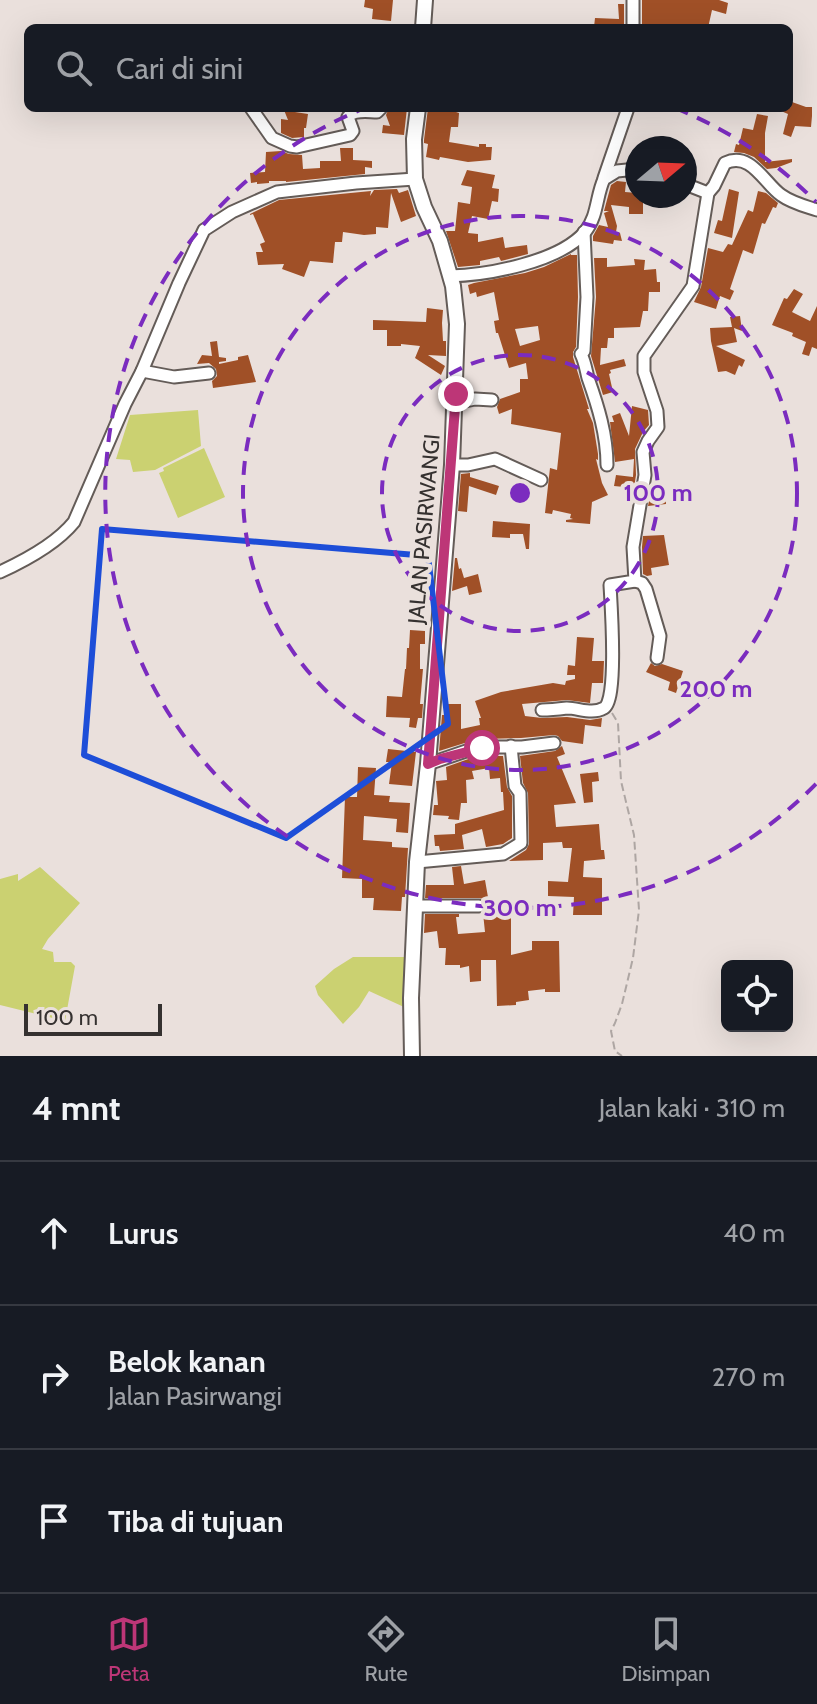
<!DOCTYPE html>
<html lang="id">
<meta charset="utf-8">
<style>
body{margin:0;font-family:Cabin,sans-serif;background:#242831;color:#f1f3f6}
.controls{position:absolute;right:24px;bottom:24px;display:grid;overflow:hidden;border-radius:12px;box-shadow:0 8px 32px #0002}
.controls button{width:72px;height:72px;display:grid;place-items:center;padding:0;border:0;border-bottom:2px solid #363941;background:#171b24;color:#f1f3f6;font:40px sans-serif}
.compass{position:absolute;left:625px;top:136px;width:72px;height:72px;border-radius:50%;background:#171b24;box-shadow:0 8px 32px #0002;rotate:71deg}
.scale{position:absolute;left:24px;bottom:20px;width:138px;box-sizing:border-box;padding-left:8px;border:4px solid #353130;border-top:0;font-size:22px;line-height:28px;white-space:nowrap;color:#353130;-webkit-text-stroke:6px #eae0dc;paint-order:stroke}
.stop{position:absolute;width:24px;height:24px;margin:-18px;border:6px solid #bd3677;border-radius:50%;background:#fff}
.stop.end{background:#bd3677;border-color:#fff;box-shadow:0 2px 8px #0008}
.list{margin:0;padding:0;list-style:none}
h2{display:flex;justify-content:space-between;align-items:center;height:104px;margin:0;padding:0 32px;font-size:34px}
h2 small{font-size:26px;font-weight:400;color:#9ea1a6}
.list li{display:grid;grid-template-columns:52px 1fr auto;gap:24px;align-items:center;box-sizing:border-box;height:144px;padding:0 32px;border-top:2px solid #363941}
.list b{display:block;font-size:30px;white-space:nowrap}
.list p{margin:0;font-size:26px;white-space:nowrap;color:#9ea1a6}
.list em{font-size:26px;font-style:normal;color:#9ea1a6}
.icon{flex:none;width:44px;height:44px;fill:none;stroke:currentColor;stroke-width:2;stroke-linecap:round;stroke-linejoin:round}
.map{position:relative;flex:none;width:817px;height:1056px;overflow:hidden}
.search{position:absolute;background:#171b24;box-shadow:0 8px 32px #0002;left:24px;right:24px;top:24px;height:88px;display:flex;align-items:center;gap:20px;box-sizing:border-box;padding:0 28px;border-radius:12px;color:#9ea1a6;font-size:30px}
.sheet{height:536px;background:#171b24}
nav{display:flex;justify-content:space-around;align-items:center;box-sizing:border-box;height:112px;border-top:2px solid #363941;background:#171b24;font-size:22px;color:#9ea1a6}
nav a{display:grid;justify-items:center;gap:4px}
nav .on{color:#bd3677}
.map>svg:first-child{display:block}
</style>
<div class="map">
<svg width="817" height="1056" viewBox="0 0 817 1056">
<rect width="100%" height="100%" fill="#eae0dc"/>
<g fill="#cbd171">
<path d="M198 410 201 446 155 470 133 472 130 460 116 459 130 415Z"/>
<path d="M204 448 225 497 178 518 159 473 164 471 163 468Z"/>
<path d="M40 867 80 903 48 939 42 949 53 952 54 962H71L75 966 65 1021 0 1005V879L18 874V881Z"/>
<path d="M353 957H406L404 1007 369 991 359 1007 343 1024 318 995 315 986 334 969Z"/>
</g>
<g fill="#a05027" fill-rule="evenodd">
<path d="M365 0H393L391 21 372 19 373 9 364 7Z"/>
<path d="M642 0H719L728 3 726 14 712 10 708 28H645V26L642 27Z"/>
<path d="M618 4H624V28L594 27 595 18 619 19Z"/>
<path d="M792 102 806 107H812V116L811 127 795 126 791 137 783 134 788 114 774 108H790Z"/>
<path d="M290 108H294L295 112 308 114 306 128H304V137L292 138 281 133V119L288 120 284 110Z"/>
<path d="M389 108H407L404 135 382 133 383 125 390 126 386 115Z"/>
<path d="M428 108H456V112L459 113 458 127H451L449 142 479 147V144H486V147H492L491 160 468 162 440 157 439 160 426 157 428 144 424 143V140Z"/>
<path d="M757 114 768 116 765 133V162L792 159V162L776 168 767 169 754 157 744 153 734 152 736 144 739 145 743 128 753 130Z"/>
<path d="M340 148H353V160L372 161V168L365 167V174L286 182V181H269V183L257 184V182L251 183 250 173 265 172 266 152 281 151 289 154 302 155 303 169 320 168V161H341Z"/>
<path d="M467 170 495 175 492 188 499 189 498 202 492 201 488 219 472 216 468 233 478 234V242L503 237 505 248 527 245 528 254 501 261 499 257 480 261V265L458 267 446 231H455L458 202 470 204 472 187 461 185Z"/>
<path d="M617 181 626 182 625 192 637 193V196H643V214H629V207L611 205 617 226 616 232 620 233 622 241 614 240 613 244 593 241V236L599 225 608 227 604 213 609 211H604L611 185Z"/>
<path d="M397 189 399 193 408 190 416 216 401 222 391 193 388 228 376 227V234L364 235 343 232 342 242H335L333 263 310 261 304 277 282 269 284 264 258 265 256 252H263L260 244 265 242 253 214 250 215V214L279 200 371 191 370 196 374 190Z"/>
<path d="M729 189 739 192 732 238 714 233 718 220 722 221Z"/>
<path d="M758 191 766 193 778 203 776 208 773 207 765 224 762 223 753 254 743 250 730 289 734 291 730 300 720 296 716 309 694 302 701 287 708 248 723 252 728 244 732 245 748 210 753 212Z"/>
<path d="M571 254V255H577L578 297 576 347 573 352V357L589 409H587L593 423 598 454V460L596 459 602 483 608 495 592 502 590 524 566 522V520L573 519 570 518 571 514 553 510 552 514 545 513 550 468 557 470 561 433 511 424 512 409 499 414 497 407 500 399 520 392V379H528L526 363 509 368 498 333H496L494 321 499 320 494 292 477 297 476 292 470 294 468 285 474 283 525 273 544 267ZM538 326 540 340 520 346 515 329Z"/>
<path d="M594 258H607V267L635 265 634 259 645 260 644 270 656 269 657 282H660V292H649L648 311H643L640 327 614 328V338H608L607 348H601L600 365 624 359 626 366 610 370 611 373 609 374 613 392 603 395 591 356 596 297Z"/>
<path d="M794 289 803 294 792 312 810 321 817 306V349L812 347 809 356 802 354 806 342 792 336 793 333 772 325 784 298 787 299Z"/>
<path d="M427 308 443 310 442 323 443 341H446V356L428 355 445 366 441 375 415 358 420 346 401 344V346H387V330H373V320L426 322Z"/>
<path d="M740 316 742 331 734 328 737 342 716 346 745 360 742 367 739 365 735 375 726 371 718 372 711 341 710 328 732 327 730 317Z"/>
<path d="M217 341 219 357 226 358V361L219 362V364L238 360V357L248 355 256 382 213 388 212 381 217 376 216 369 209 363 197 364 202 355 212 356 210 342Z"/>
<path d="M632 406 648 410 649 425 643 432 635 449 636 475 634 488 614 486 616 475 633 477 634 459 615 462 610 422H614L612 416 620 413 629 436Z"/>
<path d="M470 473V477L499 486 496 495 469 486 467 512 458 511 461 474Z"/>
<path d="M652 484 666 485V504L648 506Z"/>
<path d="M493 521 530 524 529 549H526L523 534H510V538L492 537Z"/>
<path d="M664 535 669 565 651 568 652 575 647 576 643 574 642 547 643 536Z"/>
<path d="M455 558H457L459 569 461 568 464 578 478 574 482 592 469 595 467 586 452 591Z"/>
<path d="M410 630 425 631V644H420V669H423L420 704H423L422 718H418L416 728 409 727 410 718 386 717 387 696 402 697 405 669H406L407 648H409Z"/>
<path d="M577 637 594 638 592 661H604L603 683H592L590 703 567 700 522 704 525 716 542 718 567 717 590 720 602 718 601 727 585 725 583 744 562 741 558 736 554 735 521 738 484 739V737L439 751 442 715H448V704H461V729L480 725 479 718H481L475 701 501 692 553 683 565 685 566 681 575 679V675H567L568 665 575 666Z"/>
<path d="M651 663 655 666 662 664 683 671 676 693 668 690 670 682 646 672Z"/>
<path d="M562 746 565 754 557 757 576 803 554 805 556 827 599 824 601 850H604L605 859 584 861 583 877 602 878V915H573L574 897 548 896V881L568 882 572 848H563L562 842 543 843V860L509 861 526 850 529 844 528 793 523 783 520 756 555 751Z"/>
<path d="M388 749 416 752 412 786 389 784 392 762H386Z"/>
<path d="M490 756H503L507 787 512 796V838L503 844 486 847 482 829 462 835 464 849 440 851 439 846H435L434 835 455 834V824L504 810 503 792H501L500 778 490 779 489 768 472 771 474 779 466 780 467 803H461L459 820 448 819 449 816 433 815 434 805H438L436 781 447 780 446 767 474 757Z"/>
<path d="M358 767 376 768 374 795 390 796 389 802 410 803 408 833 396 832 397 819 364 816 363 840 392 842V847L408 848 405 897H402L401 911 373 910 374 898H362V879L342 878 345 797H357Z"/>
<path d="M598 772 599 781 592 782 593 802 584 803 580 774Z"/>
<path d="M461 866 464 884 485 880 489 903 518 904V915L511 914V955L532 950V941H559L560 992H545V989L528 991 529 1000 516 1002V1005L497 1006 496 960H481V981L470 982 469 966 460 968V965H445L446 948H439L437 931 424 933 425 914H459V917H456L458 934 485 932 483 913 487 905 484 899 479 898H425L426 885H454L452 867Z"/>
</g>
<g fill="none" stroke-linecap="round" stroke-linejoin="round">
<g stroke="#645c58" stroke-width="15">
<g id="minor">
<path d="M633 28V0"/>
<path d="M251 108 272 138 290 146 297 147 350 135 353 131 348 117C354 109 368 112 377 112L381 108"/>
<path d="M604 178 628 108"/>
<path d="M685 184 708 193 714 186 725 163C751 151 764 183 781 195 792 203 805 206 817 210"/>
<path d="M584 232 587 297 584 351 581 354C585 362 586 370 588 378 598 406 607 435 607 465"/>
<path d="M450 276C488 275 559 262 585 232 598 216 596 196 604 179L617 171 637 169"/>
<path d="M142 371 174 377 209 373"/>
<path d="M455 403 475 399 492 400"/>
<path d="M452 465H468L495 459 541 480"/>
<path d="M0 572C24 561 57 543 74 522L125 404 142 371 179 283 204 230 232 212 277 192 356 183 415 179"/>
<path d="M635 581 642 583 646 589 660 636 657 658"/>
<path d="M542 710C550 710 559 709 567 708 579 708 592 715 604 708 618 701 611 603 610 585L635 581 633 547 645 475 643 452 648 441 658 427 657 411 644 372V356L693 286 708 193"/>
<path d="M428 764 472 749 489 747H522L554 743"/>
<path d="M417 862 503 854 521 843 520 793 515 786 511 746"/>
<path d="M415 906H479"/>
</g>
</g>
<g stroke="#645c58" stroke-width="18">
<g id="tertiary">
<path d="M423 28 425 0"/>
<path d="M412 1056 411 998 417 862 428 764 452 465 457 324 453 286 440 241 424 207 415 179 414 139 418 108"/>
</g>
</g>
<path stroke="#aea6a3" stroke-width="2" stroke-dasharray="8 4" stroke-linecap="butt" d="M612 713 618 723 621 781 634 835 639 910 633 958 622 1004 615 1023 611 1031 615 1051 622 1056"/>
<use href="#minor" stroke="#fff" stroke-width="11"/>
<use href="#tertiary" stroke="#fff" stroke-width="14"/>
</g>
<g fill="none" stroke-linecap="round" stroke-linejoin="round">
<path stroke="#bd3677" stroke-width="10" d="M456 394 428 764 440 759 482 748"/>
</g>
<path fill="none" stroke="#1d4ed8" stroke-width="6" stroke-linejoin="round" d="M102 529 428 556 448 724 286 838 84 755Z"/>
<g fill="none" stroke="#7b2cbf" stroke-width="4" stroke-dasharray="14 10">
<circle cx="520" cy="493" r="138"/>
<circle cx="520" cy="493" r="277"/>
<path d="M816 784A415 415 0 1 1 365 108M675 108A415 415 0 0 1 816 202"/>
</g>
<g text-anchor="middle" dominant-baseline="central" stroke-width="8" stroke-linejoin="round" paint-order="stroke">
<g font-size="22" fill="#353130" stroke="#eae0dc">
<text transform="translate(424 529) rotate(-85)">JALAN PASIRWANGI</text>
</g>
</g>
<circle cx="520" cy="493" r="12" fill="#7b2cbf" stroke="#eae0dc" stroke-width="4"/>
<g font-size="24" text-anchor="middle" font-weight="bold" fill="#7b2cbf" stroke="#eae0dc" stroke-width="8" stroke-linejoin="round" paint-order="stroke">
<text x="658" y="501">100 m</text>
<text x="716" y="697">200 m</text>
<text x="520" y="916">300 m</text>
</g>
</svg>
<div class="controls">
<button><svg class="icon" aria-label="locate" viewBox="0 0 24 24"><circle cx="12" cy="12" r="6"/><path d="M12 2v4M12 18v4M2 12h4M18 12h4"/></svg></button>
</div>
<svg class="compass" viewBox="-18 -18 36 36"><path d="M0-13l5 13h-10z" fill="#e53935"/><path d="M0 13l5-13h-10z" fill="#9ea1a6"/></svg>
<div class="scale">100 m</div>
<div class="stop" style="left:482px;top:748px"></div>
<div class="stop end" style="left:456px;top:394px"></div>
<div class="search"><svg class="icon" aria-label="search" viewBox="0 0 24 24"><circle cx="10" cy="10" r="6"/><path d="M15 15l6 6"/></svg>Cari di sini</div>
</div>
<section class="sheet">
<h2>4 mnt<small>Jalan kaki · 310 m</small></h2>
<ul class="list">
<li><svg class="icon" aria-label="ahead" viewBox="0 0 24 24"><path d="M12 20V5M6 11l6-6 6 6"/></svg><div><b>Lurus</b></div><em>40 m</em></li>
<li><svg class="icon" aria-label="right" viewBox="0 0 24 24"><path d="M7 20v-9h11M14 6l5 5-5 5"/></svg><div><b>Belok kanan</b><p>Jalan Pasirwangi</p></div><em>270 m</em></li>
<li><svg class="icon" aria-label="arrive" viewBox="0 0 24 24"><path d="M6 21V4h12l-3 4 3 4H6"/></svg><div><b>Tiba di tujuan</b></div></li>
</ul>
</section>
<nav>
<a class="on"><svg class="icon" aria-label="map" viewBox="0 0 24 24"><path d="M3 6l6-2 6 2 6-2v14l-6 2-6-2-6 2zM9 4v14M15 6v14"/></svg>Peta</a>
<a><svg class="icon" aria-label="directions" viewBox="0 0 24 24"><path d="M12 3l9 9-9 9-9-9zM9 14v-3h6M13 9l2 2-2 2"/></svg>Rute</a>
<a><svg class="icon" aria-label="saved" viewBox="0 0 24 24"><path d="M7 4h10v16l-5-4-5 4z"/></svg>Disimpan</a>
</nav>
